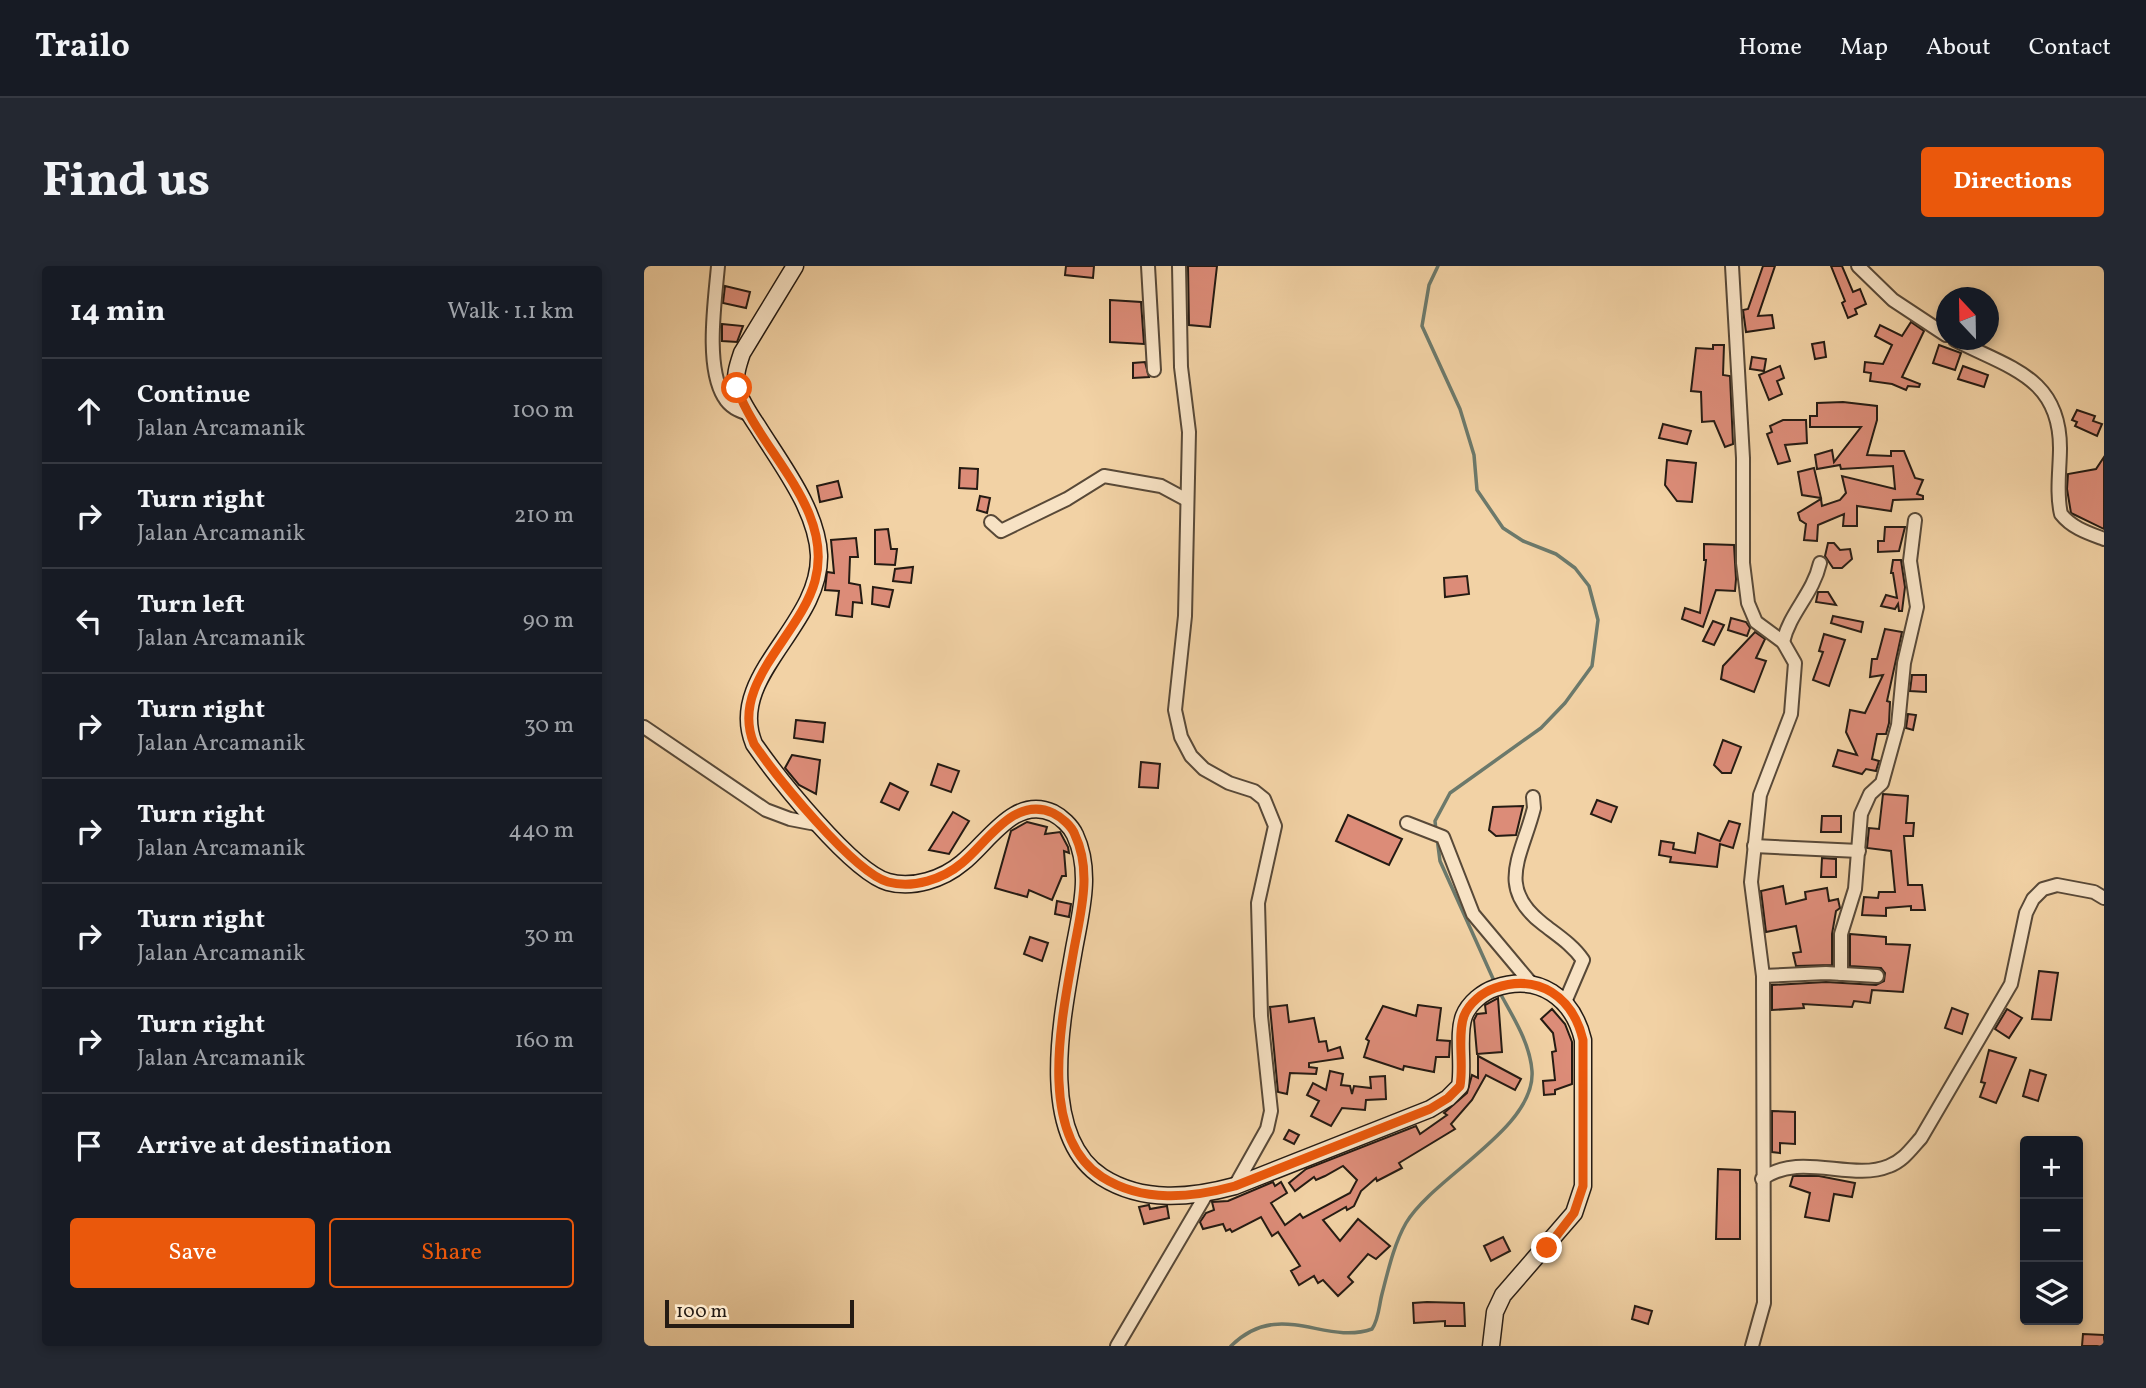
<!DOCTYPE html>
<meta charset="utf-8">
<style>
body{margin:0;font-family:Vollkorn,serif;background:#242831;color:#f1f3f6}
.controls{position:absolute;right:21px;bottom:21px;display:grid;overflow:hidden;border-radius:7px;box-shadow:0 4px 10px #0003}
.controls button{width:63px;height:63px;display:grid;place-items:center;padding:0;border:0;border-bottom:2px solid #363941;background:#171b24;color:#f1f3f6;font:35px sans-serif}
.compass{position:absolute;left:1292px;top:21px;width:63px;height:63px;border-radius:50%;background:#171b24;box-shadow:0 4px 10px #0003;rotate:338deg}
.scale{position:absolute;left:21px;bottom:18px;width:189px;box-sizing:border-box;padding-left:7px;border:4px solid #251b13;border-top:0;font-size:19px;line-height:24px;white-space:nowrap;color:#251b13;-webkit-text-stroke:5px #f7e2c4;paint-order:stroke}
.stop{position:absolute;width:21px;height:21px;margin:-16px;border:5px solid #ea580c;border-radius:50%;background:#fff}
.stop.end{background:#ea580c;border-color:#fff;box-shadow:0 2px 7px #0008}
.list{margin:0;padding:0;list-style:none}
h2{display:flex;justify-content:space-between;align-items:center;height:91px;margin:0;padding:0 28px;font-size:30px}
h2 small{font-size:23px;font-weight:400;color:#9ea1a6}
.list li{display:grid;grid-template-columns:46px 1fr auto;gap:21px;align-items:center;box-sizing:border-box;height:105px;padding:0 28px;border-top:2px solid #363941}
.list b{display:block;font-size:26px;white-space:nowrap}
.list p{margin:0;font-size:23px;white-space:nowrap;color:#9ea1a6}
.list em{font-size:23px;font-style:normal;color:#9ea1a6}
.actions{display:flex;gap:14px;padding:21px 28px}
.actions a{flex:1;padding:16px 0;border:2px solid #ea580c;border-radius:7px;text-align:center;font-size:24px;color:#ea580c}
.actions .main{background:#ea580c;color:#fff}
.icon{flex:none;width:38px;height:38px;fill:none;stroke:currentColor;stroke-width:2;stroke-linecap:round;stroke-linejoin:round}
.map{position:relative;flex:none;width:1460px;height:1080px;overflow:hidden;border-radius:7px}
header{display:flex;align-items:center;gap:42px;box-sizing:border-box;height:98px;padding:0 35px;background:#171b24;border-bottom:2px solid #363941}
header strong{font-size:33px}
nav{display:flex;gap:38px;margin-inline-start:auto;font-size:24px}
.intro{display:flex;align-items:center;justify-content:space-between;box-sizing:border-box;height:168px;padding:0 42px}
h1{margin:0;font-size:49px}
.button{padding:18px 32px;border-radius:7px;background:#ea580c;color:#fff;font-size:24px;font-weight:700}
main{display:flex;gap:42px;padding:0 42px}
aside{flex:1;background:#171b24;border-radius:7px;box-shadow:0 4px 10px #0003}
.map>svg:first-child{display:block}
</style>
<header>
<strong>Trailo</strong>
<nav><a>Home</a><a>Map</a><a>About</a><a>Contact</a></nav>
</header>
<div class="intro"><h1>Find us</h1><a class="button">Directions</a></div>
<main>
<aside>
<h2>14 min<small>Walk · 1.1 km</small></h2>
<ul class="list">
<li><svg class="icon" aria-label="ahead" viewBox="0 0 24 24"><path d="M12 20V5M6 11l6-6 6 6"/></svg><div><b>Continue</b><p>Jalan Arcamanik</p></div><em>100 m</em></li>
<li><svg class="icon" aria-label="right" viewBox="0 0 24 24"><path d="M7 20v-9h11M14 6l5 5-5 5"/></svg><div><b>Turn right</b><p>Jalan Arcamanik</p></div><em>210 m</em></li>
<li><svg class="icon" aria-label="left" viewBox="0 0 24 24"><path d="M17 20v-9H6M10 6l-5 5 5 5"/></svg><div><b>Turn left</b><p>Jalan Arcamanik</p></div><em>90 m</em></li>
<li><svg class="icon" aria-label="right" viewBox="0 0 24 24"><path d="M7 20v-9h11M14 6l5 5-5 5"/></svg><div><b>Turn right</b><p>Jalan Arcamanik</p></div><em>30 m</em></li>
<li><svg class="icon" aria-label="right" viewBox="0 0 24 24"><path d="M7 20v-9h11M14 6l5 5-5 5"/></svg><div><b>Turn right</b><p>Jalan Arcamanik</p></div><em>440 m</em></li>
<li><svg class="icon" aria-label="right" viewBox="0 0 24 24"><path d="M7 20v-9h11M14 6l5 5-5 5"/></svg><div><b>Turn right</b><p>Jalan Arcamanik</p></div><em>30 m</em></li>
<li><svg class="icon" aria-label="right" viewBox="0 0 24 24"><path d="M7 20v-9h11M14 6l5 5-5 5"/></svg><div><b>Turn right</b><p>Jalan Arcamanik</p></div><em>160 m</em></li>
<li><svg class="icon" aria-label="arrive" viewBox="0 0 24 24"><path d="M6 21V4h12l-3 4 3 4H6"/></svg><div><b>Arrive at destination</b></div></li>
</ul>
<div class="actions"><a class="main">Save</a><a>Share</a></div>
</aside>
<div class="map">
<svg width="1460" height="1080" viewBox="0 0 1460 1080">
<rect width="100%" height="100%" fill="#f2d2a5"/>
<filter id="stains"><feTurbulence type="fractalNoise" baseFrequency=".00286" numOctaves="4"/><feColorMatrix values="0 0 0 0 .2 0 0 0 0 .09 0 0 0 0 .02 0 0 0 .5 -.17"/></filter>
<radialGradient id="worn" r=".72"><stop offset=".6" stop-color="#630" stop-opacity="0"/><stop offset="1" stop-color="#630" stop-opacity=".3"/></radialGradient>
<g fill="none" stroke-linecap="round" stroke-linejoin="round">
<g stroke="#6c796b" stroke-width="3.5">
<path d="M792 565 791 555 806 527 897 462 921 437 948 400 954 354 945 320 931 302 912 288 879 275 859 262 833 224 830 189 816 143 778 60 785 19 794 0"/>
<path d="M793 572 796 595 851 717"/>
<path d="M587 1080C636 1032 680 1080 728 1063 735 1053 735 1039 738 1028 744 1005 750 978 762 957 789 911 892 862 888 805 886 777 869 751 856 727"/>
</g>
</g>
<g fill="#dc8c78" stroke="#251b13" stroke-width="2">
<path d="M422 0H450L449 12 421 9Z"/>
<path d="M544 0H573L566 61 545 59Z"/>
<path d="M1119 0H1131L1114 50 1128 49 1130 62 1102 66 1099 44 1104 43Z"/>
<path d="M1187 0H1198L1209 26 1216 23 1222 38 1211 43 1213 48 1204 52 1198 37 1201 35Z"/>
<path d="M81 20 106 26 102 42 79 37Z"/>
<path d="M466 34 497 36 500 78 466 76Z"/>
<path d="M1267 56 1280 65 1258 111 1276 118 1275 121 1264 120 1262 124 1248 118 1226 115 1227 107 1220 106 1221 96 1239 98 1248 79 1231 70 1236 59 1258 70Z"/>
<path d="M78 58 99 60 93 76 78 75Z"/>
<path d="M1180 76 1182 91 1171 93 1168 78Z"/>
<path d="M1069 79H1080L1079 109 1086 110 1089 178 1081 181 1070 155 1058 156 1057 126 1047 125 1052 82 1069 83Z"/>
<path d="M1295 79 1317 87 1311 104 1289 97Z"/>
<path d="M1108 91 1122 93 1120 105 1106 103Z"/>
<path d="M501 96 505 111 489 112V97Z"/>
<path d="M1136 100 1140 112 1133 115 1138 128 1125 134 1115 109Z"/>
<path d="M1319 100 1344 109 1340 121 1314 113Z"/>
<path d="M1199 136 1233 140V154L1223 189 1247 190V185H1260L1271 212 1279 214 1273 228 1279 230V233L1249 234 1247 245 1213 240V260H1199L1200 248 1174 259 1173 275 1160 274 1162 258 1156 254 1154 247 1177 233 1178 240 1196 234 1202 227 1198 210 1251 223 1249 200 1197 203 1196 199 1173 203 1171 189 1188 184 1190 196 1217 161H1166V150H1173V137Z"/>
<path d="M1433 144 1451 150 1449 155 1458 158 1453 170 1431 160 1433 156 1428 154Z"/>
<path d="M1139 154H1162L1163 177 1141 179 1146 195 1134 198 1123 168 1128 166 1126 160Z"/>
<path d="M1019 158 1047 165 1043 178 1015 172Z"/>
<path d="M1460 191V263L1427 247 1423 223 1424 208 1452 203Z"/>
<path d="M1023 194 1052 197 1048 236 1033 235 1021 219Z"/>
<path d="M316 202 334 203 333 223 315 222Z"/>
<path d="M1170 202 1177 232 1158 229 1154 206Z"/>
<path d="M194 215 198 231 176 236 173 220Z"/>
<path d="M336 230 346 232 343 247 333 244Z"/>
<path d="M1241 261H1261L1255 285 1234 286V275H1240Z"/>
<path d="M244 263 247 283H253L251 299 231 298V264Z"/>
<path d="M212 272 214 291H206L205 317 216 319 218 337 209 336 208 351 192 349 195 325 181 324 183 306 190 307 187 274Z"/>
<path d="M1184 277H1190L1196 284 1206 283 1208 293 1198 302H1189L1181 290Z"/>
<path d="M1060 278 1090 279 1092 313 1091 325 1072 324 1059 361 1038 353 1041 342 1056 347 1062 294H1060Z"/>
<path d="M1249 294H1257L1261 321 1258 345H1255L1254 338 1251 343 1237 340 1242 329 1253 332 1249 307H1247Z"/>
<path d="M269 301 267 317 249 315 251 303Z"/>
<path d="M823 310 825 328 801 331 800 312Z"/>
<path d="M229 321 249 324 245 341 228 338Z"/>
<path d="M1174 326H1184L1192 339 1172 336Z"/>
<path d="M1189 350 1219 356 1217 366 1187 357Z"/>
<path d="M1087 352 1102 356 1106 362 1103 370 1084 364Z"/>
<path d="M1069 355 1080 359 1070 379 1059 375Z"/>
<path d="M1241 363 1258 366 1243 435 1246 436 1245 457 1242 468H1233L1228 493 1235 495 1232 505 1222 503 1218 508 1189 500 1194 484 1213 489 1202 466 1206 444 1221 447 1239 409 1226 411 1228 393H1233Z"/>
<path d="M1111 366 1121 373 1112 392 1122 395 1110 426 1077 413 1079 400Z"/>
<path d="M1180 368 1201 374 1185 420 1169 414 1179 386 1175 385Z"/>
<path d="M1268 409H1282V426L1266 425Z"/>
<path d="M1264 448 1272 449 1269 464 1262 462Z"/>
<path d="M152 454 181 457 179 476 150 472Z"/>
<path d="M1079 474 1097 481 1087 507H1078L1070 499Z"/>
<path d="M148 489 176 494 172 528 155 519 141 502Z"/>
<path d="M497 496 516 498 514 522 495 521Z"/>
<path d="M294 498 315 505 307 526 287 519Z"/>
<path d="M246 517 264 526 255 544 237 536Z"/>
<path d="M1239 528 1264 530 1262 557H1270L1269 570H1260L1264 619H1278L1281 644H1267V640L1242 642V650L1218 649 1220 631 1234 632 1235 626H1251L1247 585 1223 582 1225 562 1235 563Z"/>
<path d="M953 534 973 541 967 556 947 548Z"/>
<path d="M879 540 872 569 852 570 845 564 849 541Z"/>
<path d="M309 546 325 555 305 588 285 584Z"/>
<path d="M704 549 758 573 745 599 692 575Z"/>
<path d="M1178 550H1197V566H1177Z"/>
<path d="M1085 555 1096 558 1089 582 1076 578 1073 601 1026 596 1027 591 1015 589 1017 575 1030 577 1029 583 1051 587 1054 567 1076 575Z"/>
<path d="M383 556 403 561 401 568 416 566 424 581 425 587 420 585 422 610H418L408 634 385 624 383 631 351 622 367 565Z"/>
<path d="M1178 592 1192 593V611H1177Z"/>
<path d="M1139 620 1142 638 1162 633 1161 626 1183 622 1185 635 1194 633 1196 642 1192 645 1188 668V699L1152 700 1149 687 1157 686 1152 660 1122 666 1117 625Z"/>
<path d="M413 635 427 638 425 651 411 648Z"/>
<path d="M1206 668 1242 671V678L1266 679 1259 726 1228 724 1226 737 1210 735 1208 741 1159 738 1160 742 1128 744V719L1182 716 1232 719 1240 715 1241 707 1237 702 1206 700Z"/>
<path d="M386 671 404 677 398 695 380 688Z"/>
<path d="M1395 705 1414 707 1407 754 1388 753Z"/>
<path d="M854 732 858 786 833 788 830 754 833 748 842 747 841 739Z"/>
<path d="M643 739 645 756 670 752 675 776 682 775 684 785 696 781 699 792 665 797V801L673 802 672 808 646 807 643 828 634 826 626 741Z"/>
<path d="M774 739 797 742 793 774 806 775 805 791H792L790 806 760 800 759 804 720 791 725 775 722 773 739 740 772 750Z"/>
<path d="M1308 742 1324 748 1318 768 1301 762Z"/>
<path d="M908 743 921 758 928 776V818L911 824V828L900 829 899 815 911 814 908 786 912 785 909 767 897 753Z"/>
<path d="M1363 743 1378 752 1365 772 1351 763Z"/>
<path d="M1345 784 1372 792 1352 837 1336 831 1341 817 1337 816Z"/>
<path d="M834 790 877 813 871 824 842 809 828 834 807 858 811 863 755 897 758 902 733 915 732 912 717 925 710 940 703 944 702 941 679 954 696 975 714 953 746 980 732 993 724 988 704 1011 709 1016 694 1030 679 1014 674 1017 670 1010 655 1019 647 1005 656 1000 634 966 628 970 617 951 588 966 586 963 582 965 579 958 559 963 556 956 562 947 570 944 568 936 584 935 629 916 631 920 637 916 643 927 627 937 641 959 656 948 659 952 706 927 713 914 699 900 681 910 672 914 670 911 651 925 645 917 662 903 772 860 776 868 803 849 800 847 823 827 828 809 834 812Z"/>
<path d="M1386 804 1402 809 1394 835 1379 830Z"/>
<path d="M686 805 699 808 697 819 706 820 708 828 710 820 727 822 726 811 741 810 742 833 722 834 721 844 698 842 687 860 667 850 675 835 663 829 669 817 682 824Z"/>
<path d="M1128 845 1151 846V878L1136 877V887L1128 886Z"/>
<path d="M645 864 655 869 650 878 640 873Z"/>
<path d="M1074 903 1096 904V973H1072Z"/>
<path d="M1149 910H1175L1211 917 1208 931 1190 928 1185 955 1161 951 1166 927 1146 920Z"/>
<path d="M505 939 506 943 523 940 525 952 500 958 495 941Z"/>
<path d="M859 971 866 985 847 995 840 980Z"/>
<path d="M783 1036 820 1037 821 1060H801V1055L770 1057 769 1037Z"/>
<path d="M991 1040 1008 1045 1004 1058 988 1053Z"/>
<path d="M1439 1068 1460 1069V1080H1438Z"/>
</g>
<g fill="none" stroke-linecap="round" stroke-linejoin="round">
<g stroke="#584938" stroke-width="16">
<g id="street">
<path d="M74 0C71 35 61 100 80 131 86 142 96 145 107 149"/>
<path d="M504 0 510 104"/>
<path d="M535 0 537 101 545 166 541 350 531 444 537 471 547 490 560 503 585 517 610 525 620 533 631 560 614 637 617 750 627 845 623 863 591 920"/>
<path d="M1088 0 1099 192V297L1104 337 1112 356 1139 376 1151 397 1147 448 1116 529 1107 616 1119 710 1120 1037 1108 1080"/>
<path d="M1214 0 1249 34 1302 69"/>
<path d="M1311 74C1365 102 1416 111 1416 182 1416 203 1412 227 1417 248 1428 262 1444 267 1460 273"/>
<path d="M347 256 357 265 423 233 460 210 517 220 543 234"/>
<path d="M1139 376C1146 346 1169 328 1176 297"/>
<path d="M0 461 122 544 146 553 177 559"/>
<path d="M889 531 890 542C878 590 851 621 899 658 913 669 929 679 939 694L921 736"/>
<path d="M763 557 799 571 829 648 886 716"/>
<path d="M1110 580 1215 585"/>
<path d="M1197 708V668L1211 623 1217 548 1226 528 1238 517 1254 459 1260 397 1273 341 1266 295 1271 254"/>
<path d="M1119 710 1182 707 1233 710"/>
<path d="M1118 913C1156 885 1207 916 1245 900 1259 895 1267 883 1277 872L1367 718 1382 647 1389 633 1399 623 1413 619 1450 626 1460 632"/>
<path d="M473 1080 563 927"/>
</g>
</g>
<g stroke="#251b13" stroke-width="19">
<path id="secondary" d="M151 0 98 87C94 99 90 110 93 123 97 136 106 149 114 161 137 198 173 244 175 289 177 360 82 410 110 478 133 511 208 606 244 616 269 623 299 613 318 597 344 577 370 529 409 547 417 551 427 560 431 569 448 605 437 645 430 683 419 747 392 868 458 911 499 937 547 932 591 920L786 843 804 832 816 820C820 799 813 768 820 750 825 737 839 726 851 722 895 707 929 732 939 774V920L930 947 859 1029 851 1046 847 1080"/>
</g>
<use href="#street" stroke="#f7e2c4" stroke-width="12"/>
<use href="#secondary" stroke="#f7e2c4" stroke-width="16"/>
</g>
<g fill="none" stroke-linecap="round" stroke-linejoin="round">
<path stroke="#ea580c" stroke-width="9" d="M93 122C115 185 191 242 171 315 156 370 85 418 110 478 132 510 209 606 244 616 269 623 299 613 318 597 343 577 370 529 409 547 417 551 428 560 431 569 448 605 437 645 430 683 419 747 391 868 458 911 499 937 547 932 591 920L786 843 804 832 816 820C820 799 813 768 820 750 825 737 839 726 851 722 895 707 929 731 939 774V920L930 947 903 982"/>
</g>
<rect width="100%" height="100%" filter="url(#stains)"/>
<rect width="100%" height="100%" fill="url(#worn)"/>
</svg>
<div class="controls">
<button>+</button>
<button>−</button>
<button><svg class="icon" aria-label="layers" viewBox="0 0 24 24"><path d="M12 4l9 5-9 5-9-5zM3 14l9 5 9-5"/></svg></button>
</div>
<svg class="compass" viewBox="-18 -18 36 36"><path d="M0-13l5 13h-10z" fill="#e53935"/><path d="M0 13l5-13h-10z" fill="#9ea1a6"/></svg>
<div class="scale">100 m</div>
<div class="stop" style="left:93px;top:122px"></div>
<div class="stop end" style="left:903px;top:982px"></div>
</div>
</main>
